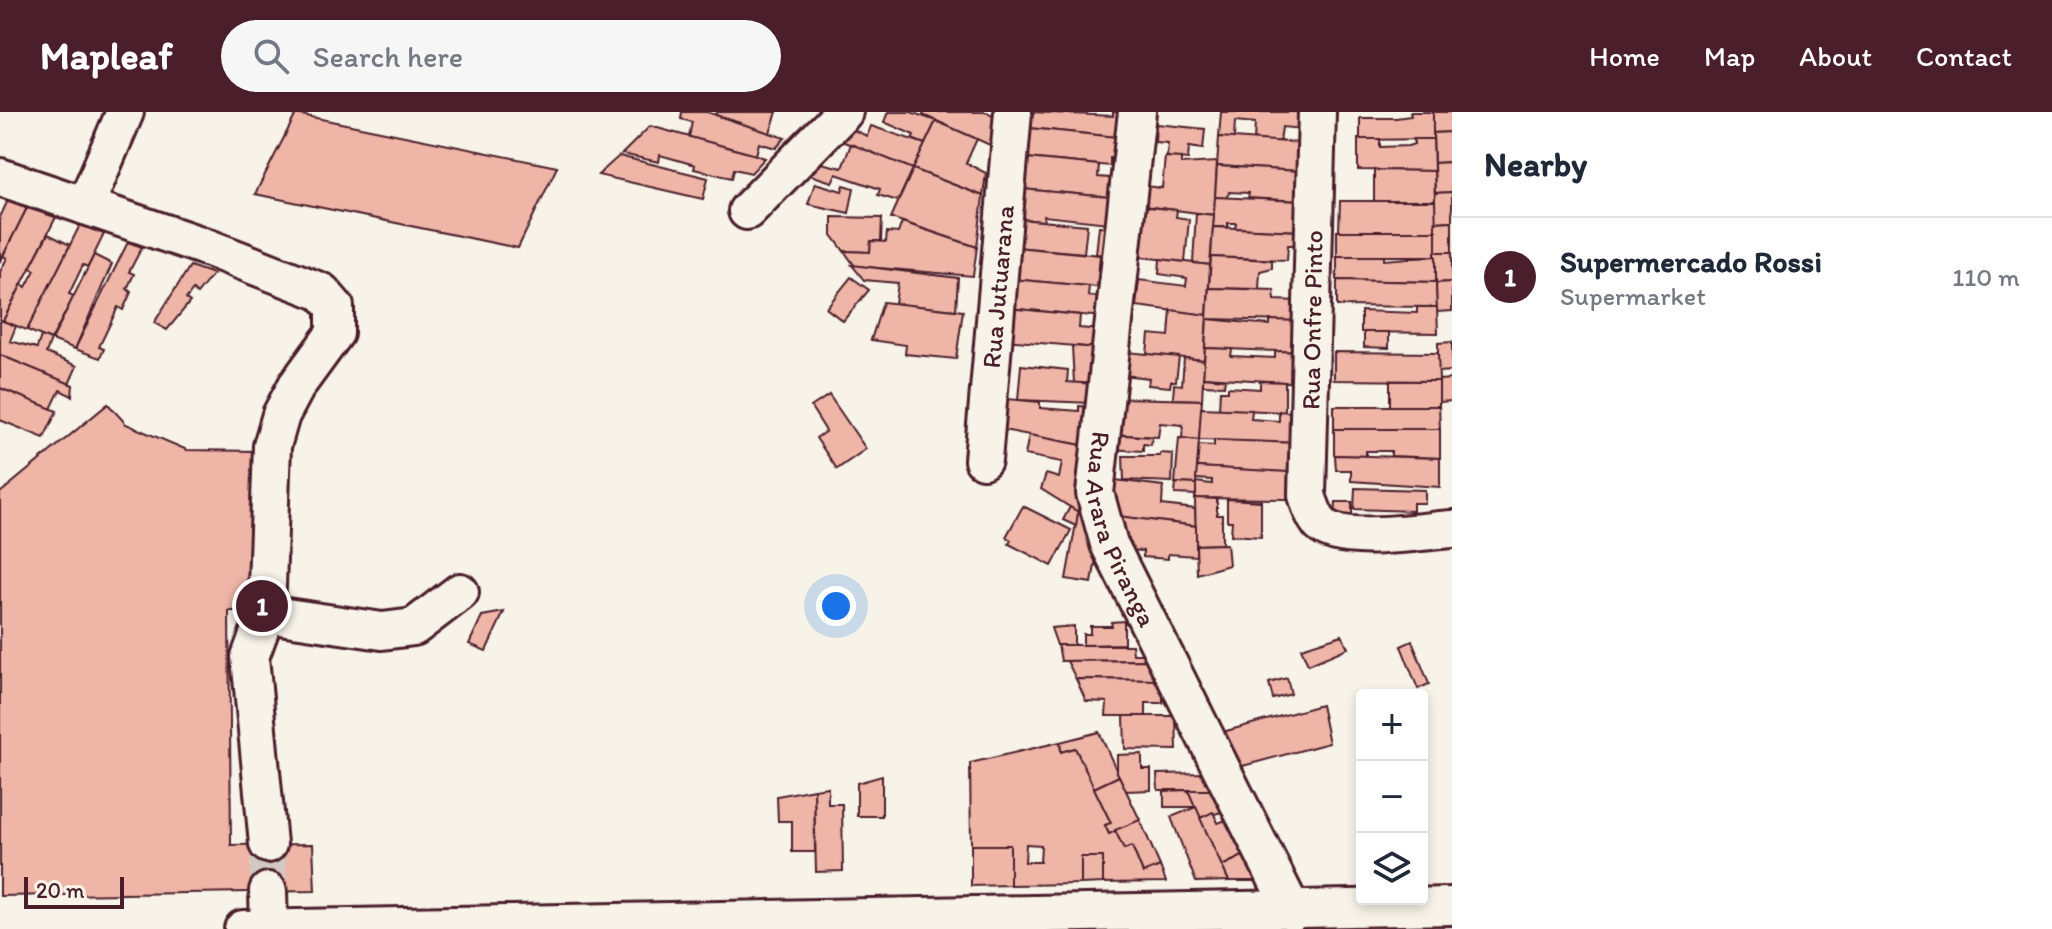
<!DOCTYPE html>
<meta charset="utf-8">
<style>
body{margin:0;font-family:Itim,sans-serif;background:#f6f6f7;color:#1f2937}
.controls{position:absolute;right:24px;bottom:24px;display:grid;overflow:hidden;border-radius:8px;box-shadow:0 4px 12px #0003}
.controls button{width:72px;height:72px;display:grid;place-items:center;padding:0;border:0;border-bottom:2px solid #e0e1e3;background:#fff;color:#1f2937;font:40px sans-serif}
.scale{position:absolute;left:24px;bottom:20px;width:100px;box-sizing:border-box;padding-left:8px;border:4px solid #4a1f2b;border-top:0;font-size:22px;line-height:28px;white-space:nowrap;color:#4a1f2b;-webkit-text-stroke:6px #f7f3e8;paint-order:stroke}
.you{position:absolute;left:836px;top:494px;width:28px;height:28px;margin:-20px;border:6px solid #fff;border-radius:50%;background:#1a73e8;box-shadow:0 0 0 12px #1a73e833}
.badge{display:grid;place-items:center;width:52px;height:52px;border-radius:50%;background:#4a1f2b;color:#fff;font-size:26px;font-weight:700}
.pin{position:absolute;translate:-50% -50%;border:4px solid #fff;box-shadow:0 2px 8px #0006}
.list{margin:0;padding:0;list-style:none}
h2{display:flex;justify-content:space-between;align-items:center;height:104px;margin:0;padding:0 32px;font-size:34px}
h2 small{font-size:26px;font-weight:400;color:#747a83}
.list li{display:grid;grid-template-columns:52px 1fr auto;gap:24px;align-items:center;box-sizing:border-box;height:120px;padding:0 32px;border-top:2px solid #e0e1e3}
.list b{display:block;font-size:30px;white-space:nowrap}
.list p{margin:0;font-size:26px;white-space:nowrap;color:#747a83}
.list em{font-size:26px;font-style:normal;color:#747a83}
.icon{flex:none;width:44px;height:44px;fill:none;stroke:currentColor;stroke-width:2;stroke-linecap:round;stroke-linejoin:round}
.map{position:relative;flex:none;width:1452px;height:817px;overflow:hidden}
header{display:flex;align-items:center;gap:48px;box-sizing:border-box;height:112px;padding:0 40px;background:#4a1f2b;color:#fff}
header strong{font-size:38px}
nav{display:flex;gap:44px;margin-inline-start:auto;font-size:28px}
.search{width:560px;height:72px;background:#f6f6f7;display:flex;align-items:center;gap:20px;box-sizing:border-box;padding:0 28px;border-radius:44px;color:#747a83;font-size:30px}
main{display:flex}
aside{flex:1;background:#fff}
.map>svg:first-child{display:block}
</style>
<header>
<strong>Mapleaf</strong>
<div class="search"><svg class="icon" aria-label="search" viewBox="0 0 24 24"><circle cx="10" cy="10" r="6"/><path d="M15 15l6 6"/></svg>Search here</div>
<nav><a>Home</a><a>Map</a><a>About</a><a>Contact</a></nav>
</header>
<main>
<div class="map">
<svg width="1452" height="817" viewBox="0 0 1452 817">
<rect width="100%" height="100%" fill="#f7f3e8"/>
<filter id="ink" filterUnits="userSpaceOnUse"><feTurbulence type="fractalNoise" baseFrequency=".0125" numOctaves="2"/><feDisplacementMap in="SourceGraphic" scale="16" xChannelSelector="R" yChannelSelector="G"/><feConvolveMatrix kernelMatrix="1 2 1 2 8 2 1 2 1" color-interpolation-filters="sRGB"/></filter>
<g filter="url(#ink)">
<g fill="#efb6a8" stroke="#4a1f2b" stroke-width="2" fill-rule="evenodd">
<path d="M682 0H707L785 26 776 36 759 31 756 43 689 25 692 10 681 7Z"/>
<path d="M717 0H777L770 21 716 3Z"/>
<path d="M888 0H911L936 9 925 32 912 27 914 23 884 10Z"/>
<path d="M924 0H987L994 4 990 33 923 3Z"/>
<path d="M1031 0 1113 4V0H1128L1126 26 1029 16Z"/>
<path d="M1221 0H1302V17L1282 15 1280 30 1254 28 1255 11 1235 9 1234 27 1219 25Z"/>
<path d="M1410 0H1433V27L1360 28V6H1396L1411 4Z"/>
<path d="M1433 0H1452V20L1433 21Z"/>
<path d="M296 2 326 8 557 55 518 136 255 82Z"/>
<path d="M936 9 977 27 966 51 986 61 983 84 913 57Z"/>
<path d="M1156 12 1205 17 1203 37 1189 35 1188 47 1167 45 1168 31 1155 30Z"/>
<path d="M650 14 756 43 765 46 751 61 734 57 732 66 694 57 695 53 660 43 659 50 622 42Z"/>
<path d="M871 14 925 32 913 57 839 28 849 16 867 24Z"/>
<path d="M1029 16 1126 26 1124 47 1110 46V54L1026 46Z"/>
<path d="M1452 20V50L1434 51 1433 21Z"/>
<path d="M1219 25 1301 31 1300 59 1217 54Z"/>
<path d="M1358 27H1380V35L1408 34 1414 32V27H1433L1434 59 1358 58Z"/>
<path d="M851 32 913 57 898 89 878 83 880 77 836 62 832 70 810 63 821 51 842 56Z"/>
<path d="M619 44 708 66 703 87 598 63Z"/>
<path d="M1165 45 1181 46V52L1217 50 1214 103 1144 94 1147 74 1162 76Z"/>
<path d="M1026 46 1099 53 1098 65 1122 67 1120 86 1022 77Z"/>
<path d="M1452 50V80L1435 81 1434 51Z"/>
<path d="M1217 54 1300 59V89L1248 86 1249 81 1229 80 1228 86 1215 85Z"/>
<path d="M913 57 983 84 977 135 891 106Z"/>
<path d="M1374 58 1434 59 1435 89H1374Z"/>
<path d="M815 71 842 79 844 73 854 76 849 101 808 92Z"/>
<path d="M1022 77 1120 86 1118 112 1044 104V109L1018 107Z"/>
<path d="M1452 80V109L1435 110V81Z"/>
<path d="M1215 85 1300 89 1299 119 1235 116 1236 111H1228V115H1213Z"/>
<path d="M8 88 27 96 0 150V105Z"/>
<path d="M1340 89H1435L1436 119H1339Z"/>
<path d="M1139 94 1177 98 1176 105 1189 107 1185 150 1132 144Z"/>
<path d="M27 96 56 105 3 209 0 208V160L7 146 3 144Z"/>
<path d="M1196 101 1214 103 1210 153 1193 151Z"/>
<path d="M832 105 882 106 881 129H871L870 140 844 139 832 123Z"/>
<path d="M1018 107 1087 113 1084 141 1015 135Z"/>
<path d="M1452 109V140H1435V110Z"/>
<path d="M902 110 977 135 973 164 855 154 844 139 870 140 871 129 886 130 887 120 898 121Z"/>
<path d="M80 113 104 122 88 155 83 153 69 182 74 184 51 228 27 218Z"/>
<path d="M1099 114 1117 116 1112 144 1096 142Z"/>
<path d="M1213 115 1299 119V133H1288L1287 148 1211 145Z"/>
<rect x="1337" y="119" width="99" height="25"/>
<path d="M48 122 70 133 27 218 3 209 22 172 26 175 35 158 30 156Z"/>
<path d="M128 130 142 135 129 160 134 162 127 177 131 180 123 198 118 195 99 235 104 237 100 246 75 237Z"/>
<path d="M1015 135 1100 143 1097 175 1011 167Z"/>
<path d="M1435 140H1452V170L1436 171Z"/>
<path d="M94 143 112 152 75 237 52 228Z"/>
<path d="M1337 144H1384V148L1436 144V170L1337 168Z"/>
<path d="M1211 145 1272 148V156L1260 159 1259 177 1209 176Z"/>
<path d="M1160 147 1210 153 1207 203 1136 194 1139 168 1186 174 1187 166 1159 162Z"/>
<path d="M852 153 958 166 956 198 895 192 898 171 864 168Z"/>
<path d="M190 154 213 162 197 182 193 178 186 187 190 190 167 218 154 211Z"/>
<path d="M851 165 869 178 843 209 826 196Z"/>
<path d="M1011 167 1089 174 1088 184 1106 186 1103 205 1007 196Z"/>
<path d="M1337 168 1436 170 1437 195 1337 194Z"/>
<path d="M1452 170V199L1437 200 1436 171Z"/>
<path d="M1209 176 1274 178 1275 188 1298 189V209L1207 207Z"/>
<path d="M883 190 963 199 956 247 905 242 906 233 871 228Z"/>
<path d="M1417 195H1437L1438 221 1361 220V199L1417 201Z"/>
<path d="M1007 196 1080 203 1079 216 1101 218 1099 236 1004 228Z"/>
<path d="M1171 198 1207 203 1204 248 1147 242 1149 222 1169 224Z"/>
<path d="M1207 207 1270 213V208L1301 209V240L1205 236Z"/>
<path d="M0 208 16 214 10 229 37 236 41 224 51 228 46 241 77 254 69 272 0 243Z"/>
<path d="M1364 220H1389V236L1364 235Z"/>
<path d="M1452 230V259L1438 260V231Z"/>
<path d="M1072 234 1099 236 1095 272 1074 271Z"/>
<path d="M1205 236 1232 237 1231 244 1275 246V239L1301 240V271L1203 265Z"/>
<path d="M1126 240 1179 245 1176 269H1171L1170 275 1148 273 1149 266 1123 263Z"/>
<path d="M1334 240 1438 241 1439 269 1334 268Z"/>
<path d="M0 243 73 273 72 284 60 278 51 297 0 276Z"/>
<path d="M1184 246 1204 248 1202 288 1173 287 1174 272 1182 273Z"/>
<path d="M1021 253 1068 258 1067 270 1095 272 1093 291 1018 288Z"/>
<path d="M1203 265 1225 267 1224 274 1203 273Z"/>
<path d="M1452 267V289L1439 290V268Z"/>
<path d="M1260 269 1285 270V300L1219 297 1220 279H1228V275L1260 277Z"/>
<rect x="1390" y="269" width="49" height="25"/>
<path d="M0 276 57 299 44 326 0 308Z"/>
<path d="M829 283 866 337 837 357 816 326 826 319 811 295Z"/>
<path d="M996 286 1040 290V296L1079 299V294L1092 295 1087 334 993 316Z"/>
<path d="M1120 286 1202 288 1199 328 1182 326 1183 313 1160 311 1158 325 1110 322Z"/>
<path d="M108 292 126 312 187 338 257 339 259 499H229L231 733 313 732 315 779 0 784V381Z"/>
<path d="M1334 294H1439L1440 317H1334Z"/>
<path d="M1201 296 1252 298 1251 307 1279 309V299L1300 301 1299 331 1199 328Z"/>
<path d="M1334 317H1440V346L1391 344V339H1366V344L1334 343Z"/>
<path d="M1110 322 1152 325 1151 333 1143 332V339L1109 337Z"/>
<path d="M1029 323 1087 334 1078 400 1041 377 1046 362 1059 366 1062 350 1025 343Z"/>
<path d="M1179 326 1199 328 1196 372 1175 371Z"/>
<path d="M1214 328 1300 331V361L1197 355 1199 333 1214 334Z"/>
<path d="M1160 341 1173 342 1172 370 1124 368 1123 344H1160Z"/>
<path d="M1335 343 1440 346V375L1351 369V358H1336Z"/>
<path d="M1197 355 1288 360 1287 387 1195 386 1196 370 1212 372V368L1196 367Z"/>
<path d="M1107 367 1163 374 1162 393 1195 397 1196 414 1110 403Z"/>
<path d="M1176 371 1196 372V383L1175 382Z"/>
<path d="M1355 376 1425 378V391H1413V399L1354 397Z"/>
<path d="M1082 378 1098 435 1092 471 1066 467Z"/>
<path d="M1195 386 1217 387V403H1222V432L1196 433Z"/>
<path d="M1227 387 1261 389V425L1231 423 1232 409H1227Z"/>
<path d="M1336 390H1352V408H1335Z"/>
<path d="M1023 394 1071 418 1052 454 1009 432 1011 428 1006 425Z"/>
<path d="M1070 395 1078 400 1076 414 1063 408Z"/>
<path d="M1110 403 1196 414V444L1168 442V447L1143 445V439L1127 438Z"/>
<path d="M1227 432 1229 453 1197 462 1196 433Z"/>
<path d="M504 500 486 539 469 532 482 504Z"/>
<path d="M1124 509V532L1083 533V522H1090V514H1112L1111 510Z"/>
<path d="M1074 514V533H1057L1051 516Z"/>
<path d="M1342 523 1348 536 1308 553 1301 536Z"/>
<path d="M1412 529 1429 572 1418 577 1401 534Z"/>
<path d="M1058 533H1132L1133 542H1149V548L1061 549Z"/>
<path d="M1154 548V568L1076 567 1067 549Z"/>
<path d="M1287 566 1291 582 1273 587 1269 571Z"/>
<path d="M1076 567 1163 568V591H1146V604H1106L1107 590 1086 589Z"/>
<path d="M1321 593 1329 631 1235 656 1219 621Z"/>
<path d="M1124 604H1176L1177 638 1125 637Z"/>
<path d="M1099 620 1119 664 1094 676 1075 636 1061 640 1060 630Z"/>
<path d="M1060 630 1061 640 1075 636 1111 711 1105 713 1109 722 1115 718 1124 737 1132 734 1143 761 1160 754 1166 770 1103 771V745H1081V772L1010 773V733H971L970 651ZM1026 732 1041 733 1040 750H1025Z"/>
<path d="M1142 642V657H1151V678L1126 679 1117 660V643Z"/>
<path d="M1208 661 1216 678H1158L1157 662Z"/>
<path d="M882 664V704H857V671Z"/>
<path d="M1119 664 1140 708 1109 722 1105 713 1111 711 1094 676Z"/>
<path d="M828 675V692H842L843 759 816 760 814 677Z"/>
<path d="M814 677 815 740H792V709H778L777 684Z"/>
<path d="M1188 678 1196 695H1164V679Z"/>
<path d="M1188 678H1216L1225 699 1200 706Z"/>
<path d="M1196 695 1222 754 1229 769 1196 770 1171 705Z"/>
<path d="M1213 700 1218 711 1229 707 1245 743 1222 754 1200 706Z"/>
<path d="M1140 708 1160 754 1143 761 1132 734 1124 737 1115 718Z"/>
<path d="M971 733H1010V773L971 774Z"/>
<path d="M1245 743 1257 769H1229L1222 754Z"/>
<path d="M1081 745H1103V771L1081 772Z"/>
</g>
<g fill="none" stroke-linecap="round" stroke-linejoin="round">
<path stroke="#d4c9c2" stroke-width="36" stroke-dasharray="36 18" stroke-linecap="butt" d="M268 732V779"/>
<g stroke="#4a1f2b" stroke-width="42">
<g id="minor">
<path id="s1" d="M1137 0 1095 381 1109 432 1293 800"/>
<path d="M1317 0 1307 383C1310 393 1313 403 1320 412 1341 433 1422 419 1452 417"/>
<path d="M0 65 206 135 322 180 335 195V221L297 273 281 303 272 334 266 502 250 545 268 732"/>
<path d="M85 94 125 0"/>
<path d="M747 99 844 0"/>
<path id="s2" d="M983 348 1013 0"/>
<path d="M266 502 382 519 414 515 460 480"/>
<path d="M268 779 269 816"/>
<path d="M243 817 1452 794"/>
</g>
</g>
<use href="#minor" stroke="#f7f3e8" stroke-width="36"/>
</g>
</g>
<g text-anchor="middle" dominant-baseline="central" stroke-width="6" stroke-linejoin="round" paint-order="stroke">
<g font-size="26" fill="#4a1f2b" stroke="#f7f3e8">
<text stroke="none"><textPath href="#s2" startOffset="174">Rua Jutuarana</textPath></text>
<text transform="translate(1312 208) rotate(-89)">Rua Onfre Pinto</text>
<text stroke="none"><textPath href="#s1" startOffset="424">Rua Arara Piranga</textPath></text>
</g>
</g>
</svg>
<div class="controls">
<button>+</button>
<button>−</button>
<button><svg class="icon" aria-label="layers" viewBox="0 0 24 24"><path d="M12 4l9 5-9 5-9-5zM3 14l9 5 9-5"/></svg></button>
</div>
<div class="scale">20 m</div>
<div class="you"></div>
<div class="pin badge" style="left:262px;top:494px">1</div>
</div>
<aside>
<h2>Nearby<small></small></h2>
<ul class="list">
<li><span class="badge">1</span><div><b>Supermercado Rossi</b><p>Supermarket</p></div><em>110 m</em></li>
</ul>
</aside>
</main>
